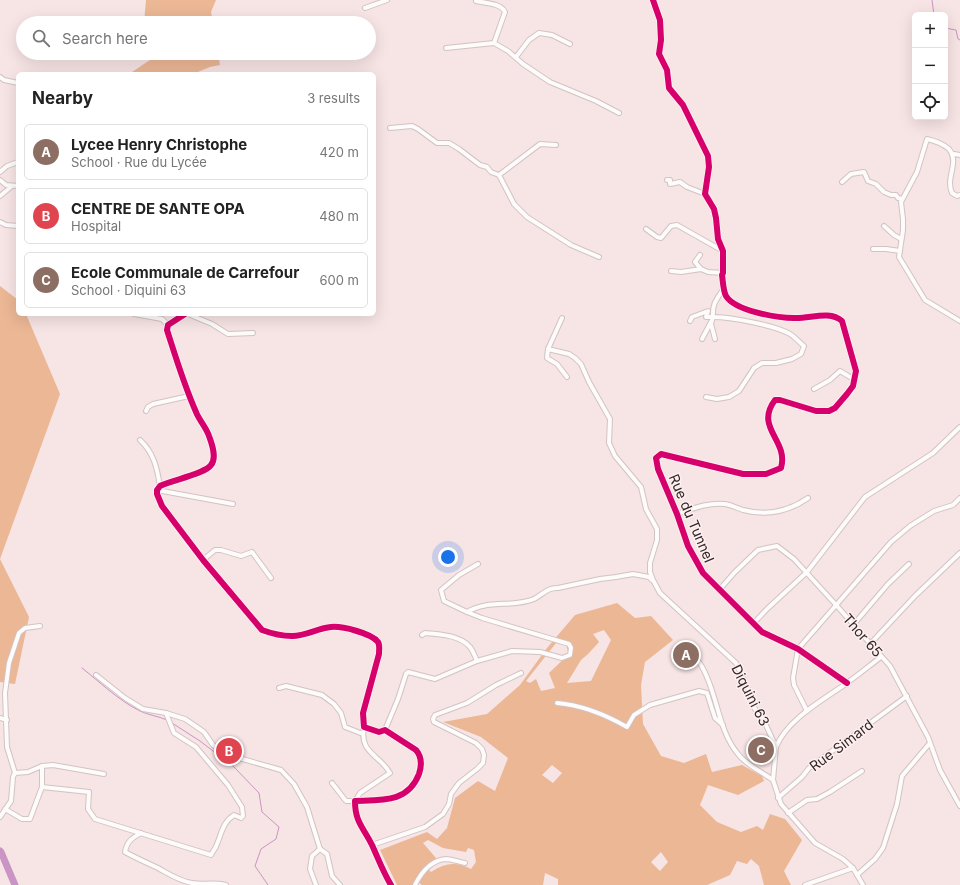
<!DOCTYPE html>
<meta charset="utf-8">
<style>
body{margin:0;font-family:Inter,sans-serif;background:#f2f2f2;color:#222}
.controls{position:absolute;right:12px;top:12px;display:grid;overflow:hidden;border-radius:6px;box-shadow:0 4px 16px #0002}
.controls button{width:36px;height:36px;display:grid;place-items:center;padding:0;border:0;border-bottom:1px solid #e0e0e0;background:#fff;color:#222;font:20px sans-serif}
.you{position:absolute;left:448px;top:557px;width:14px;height:14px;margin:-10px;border:3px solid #fff;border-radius:50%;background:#1a73e8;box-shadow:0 0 0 6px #1a73e833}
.badge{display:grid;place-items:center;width:26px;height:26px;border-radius:50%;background:#78686a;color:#fff;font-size:13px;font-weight:700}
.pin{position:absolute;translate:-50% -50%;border:2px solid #fff;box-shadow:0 1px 4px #0006}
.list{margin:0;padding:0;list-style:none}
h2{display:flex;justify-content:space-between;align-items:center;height:52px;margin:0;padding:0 16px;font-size:17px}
h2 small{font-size:13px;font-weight:400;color:#767676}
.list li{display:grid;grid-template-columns:26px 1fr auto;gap:12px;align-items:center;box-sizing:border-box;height:56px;margin:0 8px 8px;padding:0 8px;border:1px solid #e0e0e0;border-radius:6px}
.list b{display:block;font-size:15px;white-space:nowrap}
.list p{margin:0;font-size:13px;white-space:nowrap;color:#767676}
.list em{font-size:13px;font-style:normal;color:#767676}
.icon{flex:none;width:22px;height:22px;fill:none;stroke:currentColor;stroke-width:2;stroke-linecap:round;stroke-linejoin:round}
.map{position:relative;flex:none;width:960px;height:885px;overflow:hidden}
.search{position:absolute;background:#fff;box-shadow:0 4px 16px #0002;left:16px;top:16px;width:360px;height:44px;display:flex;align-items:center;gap:10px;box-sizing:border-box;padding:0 14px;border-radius:22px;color:#767676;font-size:15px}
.panel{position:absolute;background:#fff;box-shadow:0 4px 16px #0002;left:16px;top:72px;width:360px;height:244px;border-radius:6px}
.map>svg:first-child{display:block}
</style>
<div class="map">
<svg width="960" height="885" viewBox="0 0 960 885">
<rect width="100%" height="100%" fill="#f7e4e5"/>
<g fill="#ebb795" fill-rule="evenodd">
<path d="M146 0H216L211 12 213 23H144Z"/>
<path d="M155 53H218L220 65 210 67 193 74H129L156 56Z"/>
<path d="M0 286 18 300V314H26L60 394 0 559 29 617 15 684 0 682Z"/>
<path d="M617 603 635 618 651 616 673 640 645 662 641 685 643 724 661 756 684 763 706 754 712 772 742 765 762 776 764 781 738 795 708 785 700 805 717 822 741 832 757 826 763 830 770 814 785 819 802 840 784 871 791 885H764L759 866 751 859 747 864 737 861 730 875 707 885H558V879L545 873 543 885H422L418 882 412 885H397L380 850 427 832 437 839 447 828 455 798 478 781 495 791 508 758 481 737 443 722 487 714 520 685 547 648 575 615ZM604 630 611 640 591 681 567 683 581 660 588 654 599 642 593 634ZM556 643 566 645 569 654 549 673 555 688 541 691 536 679 530 683 526 681ZM552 765 562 773 553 783 542 775ZM428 840 443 848 466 852 468 848 474 850 476 862 471 869C456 861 445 863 431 872L427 868 436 858 423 843ZM661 852 668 862 660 871 651 862Z"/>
</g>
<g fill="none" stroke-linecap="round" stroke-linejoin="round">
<g stroke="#ca95c4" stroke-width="1">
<path d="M932 0 934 15"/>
<path d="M945 28 956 30 958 39 960 40"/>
<path d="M82 668C101 683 118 700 140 711 148 715 158 716 167 720"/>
<path d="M172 723 200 741 234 767 259 793 262 812 279 827 276 839 261 849 255 866 268 885"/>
</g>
<path stroke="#ca95c4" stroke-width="7" d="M0 851 1 852 15 885"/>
<g stroke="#d2c3c4" stroke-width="6">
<g id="minor">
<path d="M477 0 476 1C484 3 501 3 505 12L494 43 508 51 523 64 550 82 596 101 619 113"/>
<path d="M653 0 660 20 661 40 659 54 667 70 669 88 683 105 708 156 709 167 705 194 714 209 716 218 718 239 723 251V273L722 275C723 281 723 290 726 296 735 311 778 318 794 318 810 319 829 310 842 321L856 371 853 386 847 394 835 408 829 411H816L780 400H775C754 428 789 440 781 468L766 474H743L661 454 656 458 658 469 677 514 688 546 703 573 762 632 798 649 847 683"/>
<path d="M365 8 387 0"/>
<path d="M446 48 494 43"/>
<path d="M516 57 529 40 539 33 552 35 570 44"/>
<path d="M0 77 4 80 18 83"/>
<path d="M390 128 412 126 418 129 437 143H449L459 149 480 165 487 167 491 172 499 175 514 204 527 217 571 245 599 257"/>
<path d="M954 154 960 155"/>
<path d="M0 172 7 166 18 162"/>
<path d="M499 175 540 144 556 145"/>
<path d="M0 180 6 185 18 186"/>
<path d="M667 180H670V184L680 182 687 187 705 194"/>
<path d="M842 182 851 174 864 172 868 181 876 184 884 192 891 195H896L898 198 902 199"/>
<path d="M960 195 957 196 952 193C945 177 960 163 949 149 942 143 936 141 927 139L917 172 901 202 903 219V230L899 257 925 300 960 321"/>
<path d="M0 196 12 186"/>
<path d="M0 222 6 225 18 226"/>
<path d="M884 226 894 235 901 239"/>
<path d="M646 229 657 237 661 238 671 226 677 225 723 251"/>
<path d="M873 249H886L900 251"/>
<path d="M700 255 695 262 701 269"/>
<path d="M671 271 681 272 701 269 708 272 723 273"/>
<path d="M134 314 162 319 168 325"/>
<path d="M185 314 168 325 167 330C176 358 184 385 196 412 199 420 206 427 209 436 212 444 217 458 211 465 205 474 172 480 160 486L157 490V494L162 506 203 560 262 630C270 633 283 636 292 636 306 636 318 628 331 627 342 626 371 633 378 642 380 645 379 650 379 654L363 713 364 727 379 732 385 730 416 750C422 757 422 765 419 774 408 803 381 800 355 801 355 822 363 827 372 845 378 858 383 872 391 885"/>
<path d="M188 314 212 324 228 334 253 333"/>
<path d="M562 318 548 349 547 358 557 364 567 377"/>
<path d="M690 321 692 317 708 311 706 317H713L711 324 715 339"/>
<path d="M702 339 711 322"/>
<path d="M548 349 569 354 575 358 581 364 589 382 610 419 609 443 615 456 641 487 646 509 657 529V540L650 563V572L653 580 660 593 736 663 749 691 753 706 765 723 776 747 773 780 781 804 815 843 843 859 853 868 863 885"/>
<path d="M814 389 830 380 840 371 855 380"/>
<path d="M706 397 717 399 729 397 739 391 754 368 762 363H776L792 359 801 354 804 346C799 342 795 337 790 334 774 325 730 317 713 317 712 303 717 299 724 288"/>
<path d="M146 411 148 407 153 404 189 396"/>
<path d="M140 440C154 453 157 468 160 486"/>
<path d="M157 490 233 504"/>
<path d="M677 514C692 509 708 502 725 504 731 505 737 508 743 510 766 516 788 512 808 498"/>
<path d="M203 560 215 550H221L241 556 252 552 271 578"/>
<path d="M478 564 459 575 441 590 444 601 467 612C488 599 513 608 534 599 542 595 548 587 558 588L600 579 616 577 633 574 649 577 652 580"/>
<path d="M719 590 735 572 758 550 777 546 794 559 837 606 890 666 928 737 940 770 960 806"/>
<path d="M753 624 767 609 807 572 865 497 933 453 960 427"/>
<path d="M854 624 888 584 909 564"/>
<path d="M422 635 425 633C438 634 460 635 470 647 473 651 475 656 477 661"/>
<path d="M871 643 915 596 960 553"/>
<path d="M675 650H686C691 655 698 660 701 665 718 693 717 729 738 754 746 765 762 772 773 780"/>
<path d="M96 675 125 698 143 709 166 713 185 719 204 732 213 745 225 754 281 770 294 784 307 807 320 849"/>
<path d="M279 688 286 686 322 695 334 704 341 713 345 727 363 734"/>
<path d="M557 703C581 705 606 715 627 727L634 715 650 705 699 691 707 693 715 718 723 725"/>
<path d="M807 711 794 685 793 678 798 649 891 542 910 526 934 511 953 505 960 498"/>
<path d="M0 718 7 720"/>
<path d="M385 730 398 699 406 674 408 672 435 679 477 661 512 651 540 652 562 658 570 655 571 648 569 644 482 618 467 612"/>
<path d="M776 747C787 720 821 701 844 685 857 676 869 666 881 657"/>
<path d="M42 766 53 765 104 774"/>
<path d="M15 773 7 747 5 693 9 663 19 633 25 628 40 626"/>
<path d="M332 783 346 801H355L360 793 390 773C379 754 359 753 364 727"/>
<path d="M778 798 802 777 809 768 907 696"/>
<path d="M5 809 22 819H30L42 787"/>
<path d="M788 813 807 800 817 799 830 792 862 771"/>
<path d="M0 817 11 801 13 777 15 773 28 772 42 766V787L89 792 88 809 95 819 211 855C213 851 216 848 217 844 222 832 223 822 234 815L241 818 243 816 242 807 228 785 196 747 174 733 166 713"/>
<path d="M141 833C132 838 127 841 125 852 136 858 147 863 158 868 169 874 179 881 192 883 204 885 213 882 226 885"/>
<path d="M372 845 425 827 443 814 449 804 451 794 459 783 477 769 483 763 484 755 482 749 476 743 434 722 433 719 435 715 467 703 496 685 521 673"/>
<path d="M857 875 875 859 883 848 897 804 902 776 930 743"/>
<path d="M316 885 310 869 312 856 320 849 327 854 332 876 340 885"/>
<path d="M415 885C421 873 430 860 446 859 451 859 459 862 465 863"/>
<path d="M805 885 853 868"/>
</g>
</g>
<use href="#minor" stroke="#fefbfb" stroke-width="4"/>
<g stroke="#feeff0" stroke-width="8">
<g id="cycleway">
<path d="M653 0 660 20 661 40 659 54 667 70 669 88 683 105 708 156 709 167 705 194 714 209 716 218 718 239 723 251V273L722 275C723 281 723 290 726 296 735 311 778 318 794 318 810 319 829 310 842 321L856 371 853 386 847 394 835 408 829 411H816L780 400H775C754 428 789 440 781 468L766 474H743L661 454 656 458 658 469 677 514 688 546 703 573 762 632 798 649 847 683"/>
<path d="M185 314 168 325 167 330C176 358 184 385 196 412 199 420 206 427 209 436 212 444 217 458 211 465 205 474 172 480 160 486L157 490V494L162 506 203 560 262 630C270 633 283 636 292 636 306 636 318 628 331 627 342 626 371 633 378 642 380 645 379 650 379 654L363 713 364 727 379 732 385 730 416 750C422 757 422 765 419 774 408 803 381 800 355 801 355 822 363 827 372 845 378 858 383 872 391 885"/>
</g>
</g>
<use href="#cycleway" stroke="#d6006c" stroke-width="6"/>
</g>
<g text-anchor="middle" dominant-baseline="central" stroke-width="3" stroke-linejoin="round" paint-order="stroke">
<g font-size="14" fill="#332627" stroke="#feeff0">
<text transform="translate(692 518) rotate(67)">Rue du Tunnel</text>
<text transform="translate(863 635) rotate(49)">Thor 65</text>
<text transform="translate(751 695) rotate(63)">Diquini 63</text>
<text transform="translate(841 745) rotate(-37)">Rue Simard</text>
</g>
</g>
</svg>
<div class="controls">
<button>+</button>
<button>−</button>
<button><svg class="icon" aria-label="locate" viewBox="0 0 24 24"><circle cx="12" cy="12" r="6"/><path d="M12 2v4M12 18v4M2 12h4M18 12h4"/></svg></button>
</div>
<div class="you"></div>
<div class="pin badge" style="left:686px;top:655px;background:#8d6e63">A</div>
<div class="pin badge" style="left:229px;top:751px;background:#e0444e">B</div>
<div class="pin badge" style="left:761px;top:750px;background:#8d6e63">C</div>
<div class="search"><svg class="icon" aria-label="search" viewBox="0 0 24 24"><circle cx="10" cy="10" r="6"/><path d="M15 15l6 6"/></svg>Search here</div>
<section class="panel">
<h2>Nearby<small>3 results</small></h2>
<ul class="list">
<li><span class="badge" style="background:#8d6e63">A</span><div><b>Lycee Henry Christophe</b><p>School · Rue du Lycée</p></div><em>420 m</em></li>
<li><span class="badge" style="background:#e0444e">B</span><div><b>CENTRE DE SANTE OPA</b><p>Hospital</p></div><em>480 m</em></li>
<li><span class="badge" style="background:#8d6e63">C</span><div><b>Ecole Communale de Carrefour</b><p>School · Diquini 63</p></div><em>600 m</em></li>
</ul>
</section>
</div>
